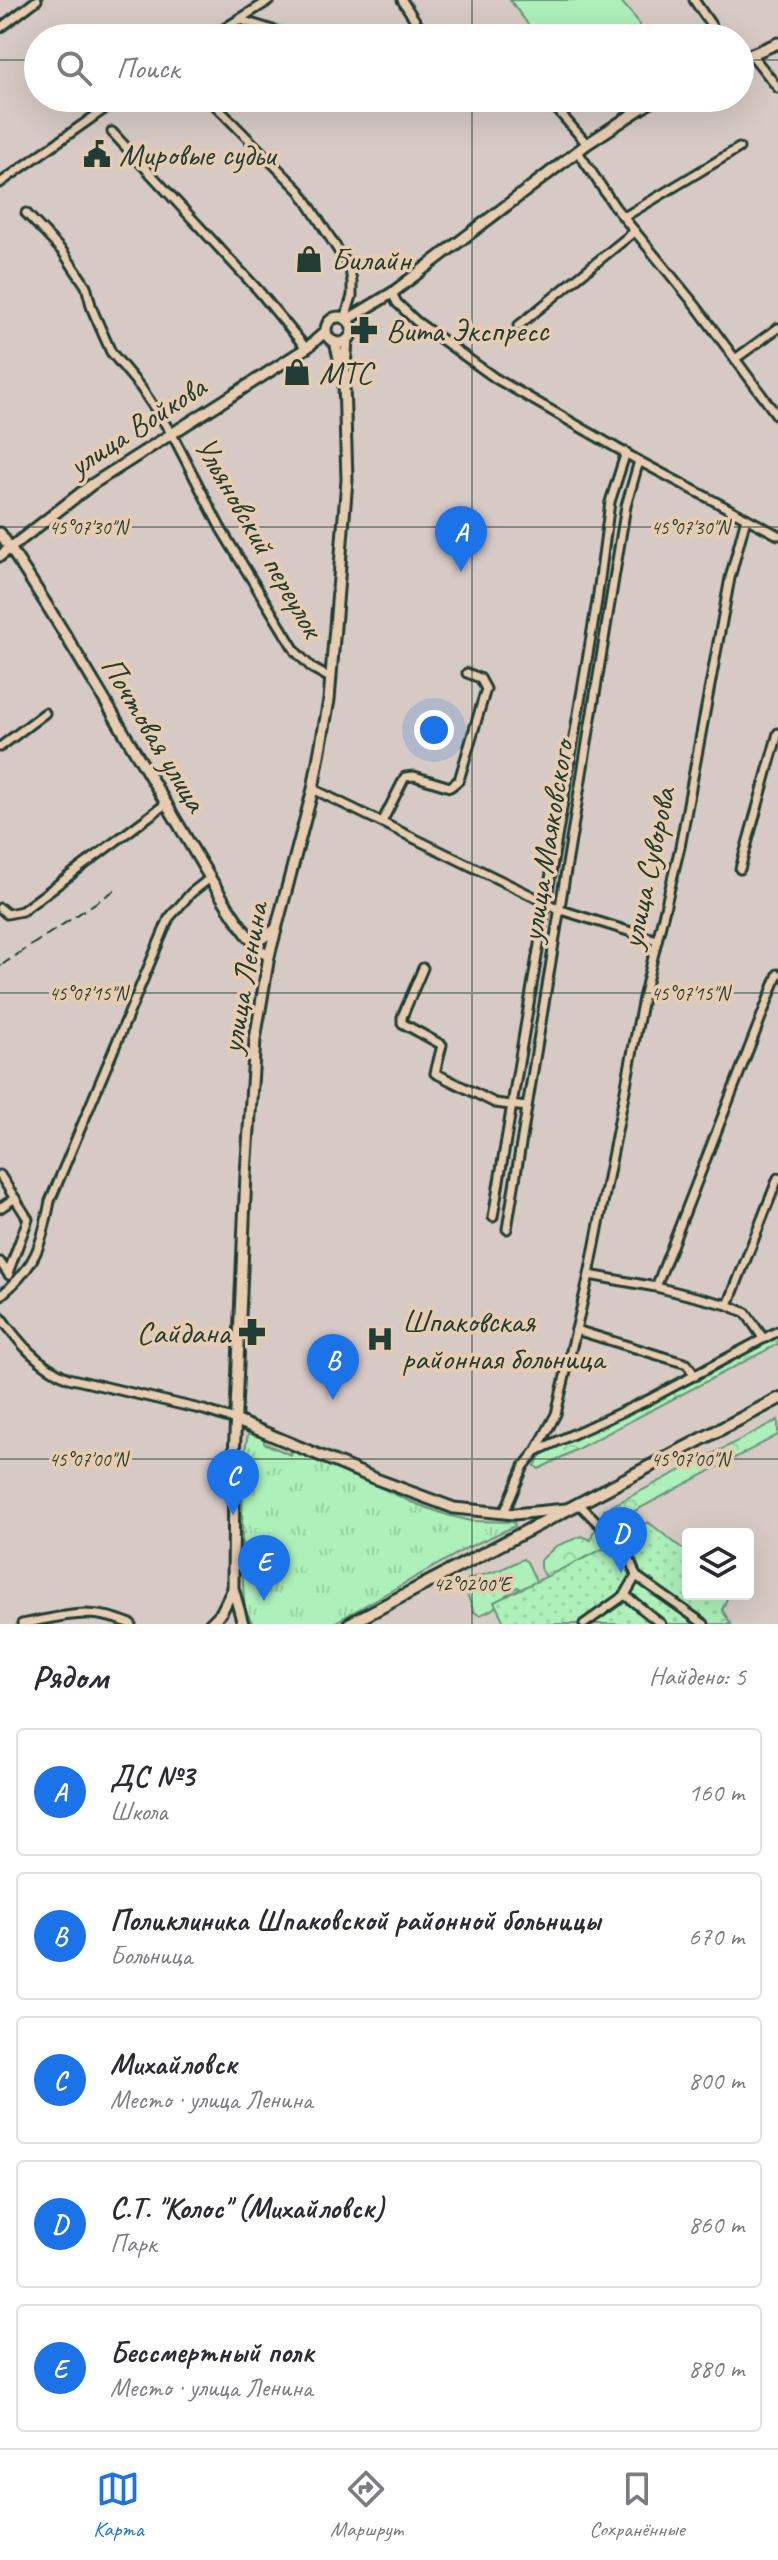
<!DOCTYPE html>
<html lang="ru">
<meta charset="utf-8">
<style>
body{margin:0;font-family:Caveat,sans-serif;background:#f7f7f7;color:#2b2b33}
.controls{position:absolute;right:24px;bottom:24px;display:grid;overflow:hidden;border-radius:8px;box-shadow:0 8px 32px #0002}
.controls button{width:72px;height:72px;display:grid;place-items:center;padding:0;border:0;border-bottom:2px solid #e1e1e2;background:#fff;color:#2b2b33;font:40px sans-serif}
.you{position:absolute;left:434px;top:730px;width:28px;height:28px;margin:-20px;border:6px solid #fff;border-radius:50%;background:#1a73e8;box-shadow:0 0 0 12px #1a73e833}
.badge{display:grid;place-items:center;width:52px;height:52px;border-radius:50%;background:#1a73e8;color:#fff;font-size:26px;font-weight:700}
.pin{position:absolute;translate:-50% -66px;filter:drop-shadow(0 2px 4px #0008)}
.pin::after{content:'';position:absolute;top:42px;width:28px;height:24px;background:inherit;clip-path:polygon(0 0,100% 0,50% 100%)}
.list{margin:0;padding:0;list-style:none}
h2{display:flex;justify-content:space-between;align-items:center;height:104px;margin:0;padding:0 32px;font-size:34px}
h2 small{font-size:26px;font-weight:400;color:#7c7c81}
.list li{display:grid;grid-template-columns:52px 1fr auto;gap:24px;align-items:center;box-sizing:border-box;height:128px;margin:0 16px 16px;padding:0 16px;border:2px solid #e1e1e2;border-radius:8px}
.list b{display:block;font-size:30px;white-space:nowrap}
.list p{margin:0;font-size:26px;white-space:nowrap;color:#7c7c81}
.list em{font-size:26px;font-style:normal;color:#7c7c81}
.icon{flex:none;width:44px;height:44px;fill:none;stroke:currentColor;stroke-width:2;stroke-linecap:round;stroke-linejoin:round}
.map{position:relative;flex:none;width:778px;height:1624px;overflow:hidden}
.search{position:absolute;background:#fff;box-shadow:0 8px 32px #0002;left:24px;right:24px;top:24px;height:88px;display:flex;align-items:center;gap:20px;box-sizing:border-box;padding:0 28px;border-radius:44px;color:#7c7c81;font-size:30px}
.sheet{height:824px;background:#fff}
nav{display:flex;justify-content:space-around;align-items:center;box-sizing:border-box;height:112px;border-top:2px solid #e1e1e2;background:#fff;font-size:22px;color:#7c7c81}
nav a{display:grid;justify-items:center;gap:4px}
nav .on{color:#1a73e8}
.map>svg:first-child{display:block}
</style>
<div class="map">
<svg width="778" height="1624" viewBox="0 0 778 1624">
<defs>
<pattern id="grass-tufts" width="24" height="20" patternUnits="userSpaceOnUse" patternTransform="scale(2)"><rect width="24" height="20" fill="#adf0ba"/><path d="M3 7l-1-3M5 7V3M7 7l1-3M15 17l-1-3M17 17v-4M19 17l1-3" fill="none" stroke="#94cfa0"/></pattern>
<pattern id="forest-crowns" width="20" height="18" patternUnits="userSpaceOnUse" patternTransform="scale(2)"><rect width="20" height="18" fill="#adf0ba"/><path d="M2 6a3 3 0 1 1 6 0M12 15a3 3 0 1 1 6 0" fill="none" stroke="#94cfa0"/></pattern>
<pattern id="garden-dots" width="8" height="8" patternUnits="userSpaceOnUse" patternTransform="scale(2)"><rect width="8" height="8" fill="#adf0ba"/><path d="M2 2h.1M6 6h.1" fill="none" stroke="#94cfa0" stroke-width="1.8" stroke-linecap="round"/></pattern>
</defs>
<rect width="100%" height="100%" fill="#d7cac4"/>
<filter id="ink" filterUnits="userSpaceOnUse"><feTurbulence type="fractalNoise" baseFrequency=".0125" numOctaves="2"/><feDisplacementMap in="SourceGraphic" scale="16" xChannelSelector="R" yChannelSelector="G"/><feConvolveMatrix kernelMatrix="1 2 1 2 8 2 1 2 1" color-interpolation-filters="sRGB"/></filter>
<g filter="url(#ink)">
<path fill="url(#grass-tufts)" stroke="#669677" stroke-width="2" d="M250 1431 264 1437V1443L291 1455 292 1449 348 1472 411 1502 447 1515 471 1521 514 1522 515 1526 469 1547 332 1624H253C250 1618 246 1613 245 1607 241 1585 240 1443 250 1431Z"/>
<g fill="url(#forest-crowns)" stroke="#669677" stroke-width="2">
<path d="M778 1333V1344L539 1469 535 1466 541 1454 649 1401Z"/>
<path d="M778 1420V1435L612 1523 605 1518 604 1510Z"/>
<path d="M596 1531 608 1541 614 1550 549 1581 540 1568V1561L556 1546 582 1536 591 1540 593 1532Z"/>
<path d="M523 1559 527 1562 538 1585 525 1592 518 1587C497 1597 503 1608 479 1615L474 1612 464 1586 468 1579 500 1570Z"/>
</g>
<path fill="#adf0ba" stroke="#669677" stroke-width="2" d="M510 0H620L637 20 644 38H538Z"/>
<path fill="url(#garden-dots)" stroke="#669677" stroke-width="2" d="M648 1522 688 1553V1594H729L722 1610 731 1624H505L494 1602 607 1547Z"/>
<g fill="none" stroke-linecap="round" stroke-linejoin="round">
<g stroke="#1f3d34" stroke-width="13">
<g id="street">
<path d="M402 0 418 25 421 38"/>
<path d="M694 0 720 38"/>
<path d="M238 19 279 32 327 38"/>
<path d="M0 28 37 0"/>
<path d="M209 38 270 0"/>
<path d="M751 54 778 88"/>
<path d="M208 98 300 191 338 250 350 269 352 282V296L345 319"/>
<path d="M547 98 587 144"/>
<path d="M112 132 258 290 306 348"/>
<path d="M578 152 615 207 696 306 778 417"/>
<path d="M0 183 120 98"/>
<path d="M26 213 63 252 86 286 92 309 111 352 141 388 172 434 221 529 296 652 312 668 330 678"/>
<path d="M624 217 739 148"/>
<path d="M392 293 397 303 416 321 495 378 639 461 778 535"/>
<path d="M518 326 635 231"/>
<path d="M735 359 778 328"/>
<path d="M0 747 45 713"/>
<path d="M313 789 561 910 657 940"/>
<path d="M382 822 405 777 414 776 450 787 459 780 486 689 480 678 467 673"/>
<path d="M740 869 778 733"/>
<path d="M0 908 7 914 22 911 167 803"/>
<path d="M423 968 402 1017V1023L442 1045 435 1073 495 1103 526 1107"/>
<path d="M0 1175 28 1219 8 1273"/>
<path d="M0 1208 15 1198"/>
<path d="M493 1217 597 601 610 502 626 452"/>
<path d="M507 1229 626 506 639 461"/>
<path d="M0 1262 9 1275"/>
<path d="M589 1275 656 1287"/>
<path d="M0 1296C36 1267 42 1244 50 1201L169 918 191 893 210 878"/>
<path d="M728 1305 656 1287 778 974"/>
<path d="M0 1316C20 1344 37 1364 68 1378L204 1410 235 1420"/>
<path d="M576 1330 687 1364 695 1376"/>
<path d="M763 1338 746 1313 728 1305 778 1178"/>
<path d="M536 1451 556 1414 589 1275 643 998 680 847 730 578 746 518"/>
<path d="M578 1503 627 1552 636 1576 625 1595 584 1624"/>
<path d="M504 1513 524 1466 536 1451 648 1400 778 1331"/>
<path d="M636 1576 704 1624"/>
<path d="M625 1595 661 1624"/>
<path d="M22 1624C65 1616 89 1606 131 1624"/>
</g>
</g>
<g stroke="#1f3d34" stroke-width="15">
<g id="secondary">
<path d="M740 59 778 43"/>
<circle cx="339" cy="330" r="13"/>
<path d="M347 320 392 293 587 144 657 98"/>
<path d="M335 342 342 371"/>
<path d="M0 533C58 619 110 710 164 800 181 827 246 948 269 956"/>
<path d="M0 556 91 485 308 347 326 331"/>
<path d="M248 936 261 939 276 929"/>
<path d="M235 1420 376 1479 454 1508 514 1514 566 1509"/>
<path d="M210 1624 221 1613 232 1591"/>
<path d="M243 1624 233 1588 234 1459 246 1174 255 1040 269 956 313 789 329 700 347 480 344 382 347 340"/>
</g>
</g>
<g stroke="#1f3d34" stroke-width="16">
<path id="primary" d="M349 1624 778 1399"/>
</g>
<use href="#street" stroke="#e7ccaf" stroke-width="7"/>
<use href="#secondary" stroke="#e7ccaf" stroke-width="9"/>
<use href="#primary" stroke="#e7ccaf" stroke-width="10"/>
<path stroke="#1f3d34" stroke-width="2" stroke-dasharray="12 6" stroke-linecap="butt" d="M0 966 118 888"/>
</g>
</g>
<path fill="none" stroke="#1f3d34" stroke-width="2" stroke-opacity="0.45" d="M472 0V38M0 60H38M740 60H778M472 98V1624M0 527H778M0 993H778M0 1459H778"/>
<defs>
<g id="civic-bare" transform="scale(2.16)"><path d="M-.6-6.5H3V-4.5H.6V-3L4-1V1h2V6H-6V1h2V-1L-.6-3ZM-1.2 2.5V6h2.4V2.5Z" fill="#1f3d34" stroke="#e7ccaf" stroke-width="2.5" paint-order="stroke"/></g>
<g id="shop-bare" transform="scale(2.16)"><path d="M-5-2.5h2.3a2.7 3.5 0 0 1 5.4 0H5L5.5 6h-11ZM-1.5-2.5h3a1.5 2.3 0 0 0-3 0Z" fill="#1f3d34" stroke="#e7ccaf" stroke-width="2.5" paint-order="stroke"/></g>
<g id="pharmacy-bare" transform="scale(2.16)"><path d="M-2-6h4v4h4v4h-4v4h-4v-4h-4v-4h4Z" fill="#1f3d34" stroke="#e7ccaf" stroke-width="2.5" paint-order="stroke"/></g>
<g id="hospital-bare" transform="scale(2.16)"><path d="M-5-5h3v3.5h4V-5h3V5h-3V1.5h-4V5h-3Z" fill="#1f3d34" stroke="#e7ccaf" stroke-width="2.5" paint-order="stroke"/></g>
</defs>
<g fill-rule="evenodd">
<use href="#civic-bare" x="97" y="154"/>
<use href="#shop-bare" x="309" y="259"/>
<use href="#pharmacy-bare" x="364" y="330"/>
<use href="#shop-bare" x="297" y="372"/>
<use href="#pharmacy-bare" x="252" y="1332"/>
<use href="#hospital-bare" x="380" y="1339"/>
</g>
<g text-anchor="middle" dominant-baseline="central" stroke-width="7" stroke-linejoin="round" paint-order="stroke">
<g font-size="32" fill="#1f3d34" stroke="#e7ccaf" text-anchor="start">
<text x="119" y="154">Мировые судьи</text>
<text x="331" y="259">Билайн</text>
<text x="386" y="330">Вита Экспресс</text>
<text x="319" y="372">МТС</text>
<text x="402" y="1321">Шпаковская<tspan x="402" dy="37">районная больница</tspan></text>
<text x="230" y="1332" text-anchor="end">Сайдана</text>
</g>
<g font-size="32" fill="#1f3d34" stroke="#e7ccaf">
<text transform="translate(137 426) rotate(-33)">улица Войкова</text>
<text transform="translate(259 537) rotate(60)">Ульяновский переулок</text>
<text transform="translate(154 734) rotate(59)">Почтовая улица</text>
<text transform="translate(547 841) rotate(-81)">улица Маяковского</text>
<text transform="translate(648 868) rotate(-78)">улица Суворова</text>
<text transform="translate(244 978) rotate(-80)">улица Ленина</text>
</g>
</g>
<g font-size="20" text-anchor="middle" fill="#1f3d34" stroke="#e7ccaf" stroke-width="7" stroke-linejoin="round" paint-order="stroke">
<text x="88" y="534">45°07'30"N</text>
<text x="690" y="534">45°07'30"N</text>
<text x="88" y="1000">45°07'15"N</text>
<text x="690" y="1000">45°07'15"N</text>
<text x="88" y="1466">45°07'00"N</text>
<text x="690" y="1466">45°07'00"N</text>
<text x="472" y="1591">42°02'00"E</text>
</g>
</svg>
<div class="controls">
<button><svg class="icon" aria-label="layers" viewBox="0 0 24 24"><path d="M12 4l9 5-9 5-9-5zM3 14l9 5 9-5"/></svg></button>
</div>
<div class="you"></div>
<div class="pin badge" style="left:461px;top:572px">A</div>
<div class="pin badge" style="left:333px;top:1400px">B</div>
<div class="pin badge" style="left:233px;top:1515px">C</div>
<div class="pin badge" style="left:621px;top:1573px">D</div>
<div class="pin badge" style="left:264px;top:1601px">E</div>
<div class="search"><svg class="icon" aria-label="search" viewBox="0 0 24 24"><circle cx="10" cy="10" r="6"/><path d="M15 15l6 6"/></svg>Поиск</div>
</div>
<section class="sheet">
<h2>Рядом<small>Найдено: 5</small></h2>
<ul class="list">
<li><span class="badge">A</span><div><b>ДС №3</b><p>Школа</p></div><em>160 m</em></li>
<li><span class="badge">B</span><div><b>Поликлиника Шпаковской районной больницы</b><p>Больница</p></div><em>670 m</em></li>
<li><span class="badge">C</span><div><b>Михайловск</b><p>Место · улица Ленина</p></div><em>800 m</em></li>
<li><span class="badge">D</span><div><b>С.Т. &quot;Колос&quot; (Михайловск)</b><p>Парк</p></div><em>860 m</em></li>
<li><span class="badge">E</span><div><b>Бессмертный полк</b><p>Место · улица Ленина</p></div><em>880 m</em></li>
</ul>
</section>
<nav>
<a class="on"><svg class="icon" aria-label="map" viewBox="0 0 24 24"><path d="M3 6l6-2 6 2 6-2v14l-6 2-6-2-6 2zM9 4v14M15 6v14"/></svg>Карта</a>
<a><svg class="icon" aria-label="directions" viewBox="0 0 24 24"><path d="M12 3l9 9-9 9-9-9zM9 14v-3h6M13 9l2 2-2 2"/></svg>Маршрут</a>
<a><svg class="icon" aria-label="saved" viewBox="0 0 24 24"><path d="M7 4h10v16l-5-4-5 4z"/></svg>Сохранённые</a>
</nav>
